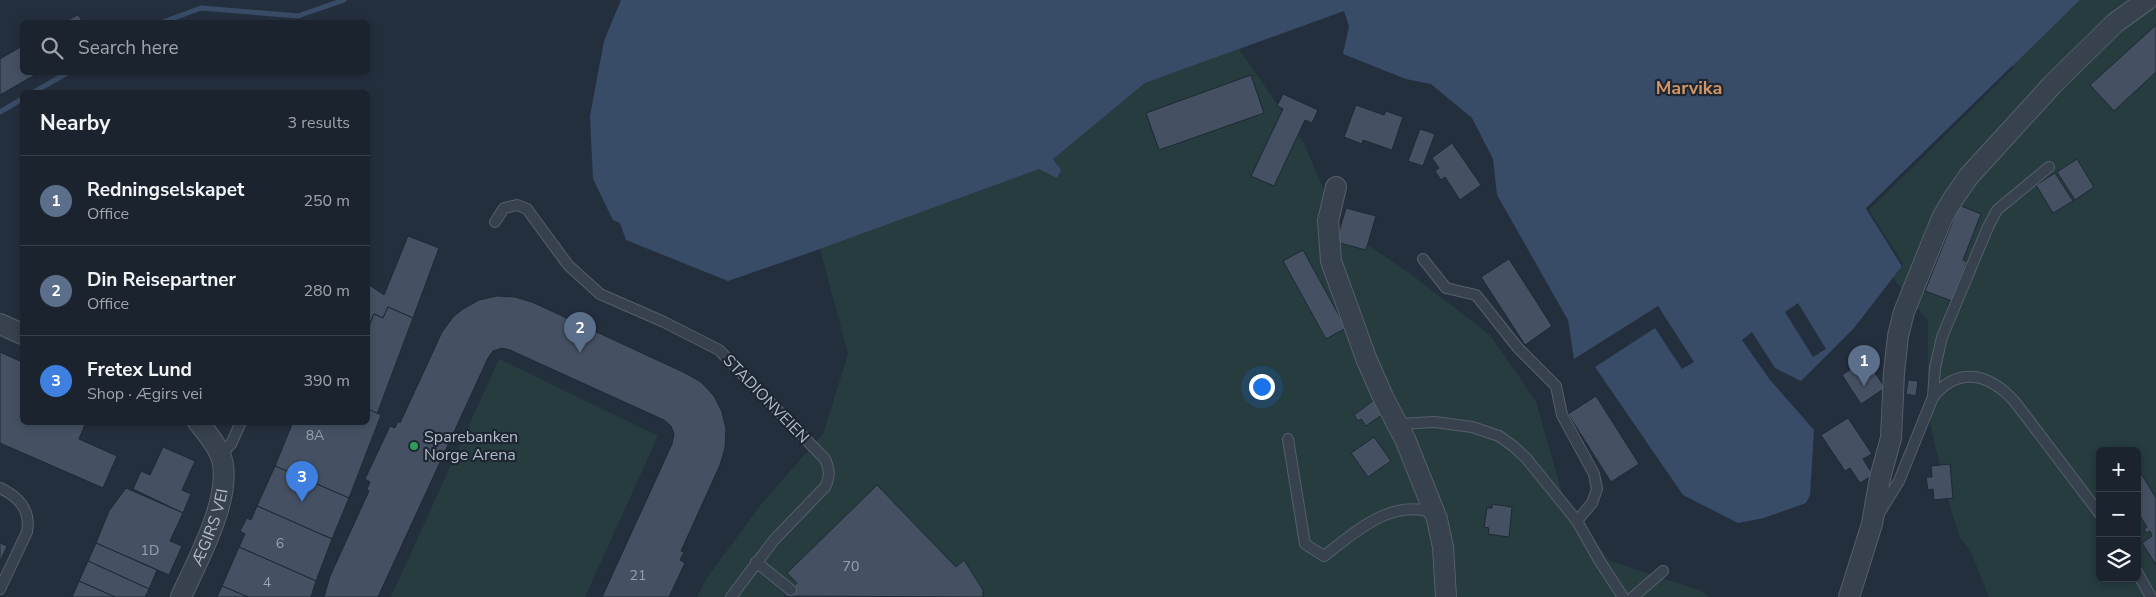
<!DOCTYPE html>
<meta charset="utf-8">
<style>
body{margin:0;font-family:"Nunito Sans",sans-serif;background:#242b36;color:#f1f3f6}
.controls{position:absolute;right:15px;bottom:15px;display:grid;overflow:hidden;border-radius:8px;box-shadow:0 2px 8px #0003}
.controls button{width:45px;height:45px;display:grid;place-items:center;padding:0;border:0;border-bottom:1px solid #39404a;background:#1b232e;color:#f1f3f6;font:25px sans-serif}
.you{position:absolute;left:1261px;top:386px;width:18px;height:18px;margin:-12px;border:4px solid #fff;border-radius:50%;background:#1a73e8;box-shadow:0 0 0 8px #1a73e833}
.badge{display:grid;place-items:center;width:32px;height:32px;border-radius:50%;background:#8c9099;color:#fff;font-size:16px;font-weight:700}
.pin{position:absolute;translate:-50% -41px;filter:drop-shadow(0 1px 2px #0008)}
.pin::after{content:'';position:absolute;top:26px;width:18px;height:15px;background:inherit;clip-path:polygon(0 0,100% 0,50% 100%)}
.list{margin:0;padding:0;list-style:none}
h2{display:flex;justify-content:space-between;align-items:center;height:65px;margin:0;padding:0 20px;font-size:21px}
h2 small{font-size:16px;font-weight:400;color:#a0a4aa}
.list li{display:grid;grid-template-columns:32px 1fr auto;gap:15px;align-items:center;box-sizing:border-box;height:90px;padding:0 20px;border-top:1px solid #39404a}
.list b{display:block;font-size:19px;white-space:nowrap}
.list p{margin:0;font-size:16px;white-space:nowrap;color:#a0a4aa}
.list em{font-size:16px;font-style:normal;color:#a0a4aa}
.icon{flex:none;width:28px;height:28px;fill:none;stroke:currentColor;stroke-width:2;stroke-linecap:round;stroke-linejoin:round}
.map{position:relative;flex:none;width:2156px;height:597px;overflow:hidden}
.search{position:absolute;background:#1b232e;box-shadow:0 2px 8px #0003;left:20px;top:20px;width:350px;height:55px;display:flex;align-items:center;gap:12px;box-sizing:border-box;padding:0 18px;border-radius:8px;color:#a0a4aa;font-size:19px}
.panel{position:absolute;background:#1b232e;box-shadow:0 2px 8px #0003;left:20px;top:90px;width:350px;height:335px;border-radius:8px}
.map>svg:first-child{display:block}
</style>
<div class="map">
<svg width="2156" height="597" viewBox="0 0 2156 597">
<rect width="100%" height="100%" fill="#242f3e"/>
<g fill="#263c3f" fill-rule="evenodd">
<path d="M2080 0H2156V597H1989L1970 550 1960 538 1949 503 1928 416V321L1893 278 1902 266 1865 209ZM2100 451H2137V578H2100Z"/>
<path d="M1239 49 1304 143 1338 224 1416 278 1490 335 1536 401 1563 497 1610 561 1699 590 1710 597H697L706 579 763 502 823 434 848 354 820 249 1039 169 1145 83Z"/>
<path d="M499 359 658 436 585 597H391Z"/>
</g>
<path fill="#394c67" d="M621 0H2080L1866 209 1902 266 1854 328 1801 381 1775 368 1752 332 1742 340 1770 380 1814 430 1810 495 1806 503 1764 518 1738 523 1683 495 1595 367 1655 328 1682 369 1694 362 1658 306 1574 359 1568 320 1497 195 1493 159 1472 118 1431 84 1406 79 1343 54 1349 26 1344 11 1145 83 1053 159 1061 170 1057 178 1039 169 820 249 728 281 626 240 620 223 613 220 593 179 590 116 604 41Z"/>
<g fill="#242f3e">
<path d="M2012 66 2014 68 1869 210 1903 264 1902 266 1866 208Z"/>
<path d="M1798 303 1826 349 1813 357 1785 312Z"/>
</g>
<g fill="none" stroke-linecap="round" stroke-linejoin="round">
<g stroke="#394c67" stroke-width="5">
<path d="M163 22 201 8 298 16 344 0"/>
<path d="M34 92 69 72"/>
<path d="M0 112 22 99"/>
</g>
</g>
<g fill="#455162" stroke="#1f2835">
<path d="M78 15 83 22H64Z"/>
<path d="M2156 25V72L2114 111 2090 85Z"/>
<path d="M22 46V72H40L0 95V59Z"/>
<path d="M1251 75 1264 113 1159 150 1146 113Z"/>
<path d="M1283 94 1318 110 1312 123 1305 120 1274 186 1251 176 1283 109 1277 106Z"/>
<path d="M1356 105 1384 115 1386 111 1403 117 1392 150 1363 140 1362 144 1344 137Z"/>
<path d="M1420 129 1435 134 1423 166 1408 161Z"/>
<path d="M1452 143 1481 185 1460 200 1445 177 1441 180 1435 171 1439 168 1432 158Z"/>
<path d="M2077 159 2094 187 2075 200 2057 172Z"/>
<path d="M2055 173 2073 201 2053 213 2036 185Z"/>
<path d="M1959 205 1981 214 1963 260 1967 262 1952 301 1925 291Z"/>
<path d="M1346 208 1376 216 1366 250 1336 242Z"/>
<path d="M408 236 439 248 413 318 388 307 383 318 374 314 368 329V284L384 295Z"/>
<path d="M1303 250 1346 328 1326 339 1283 261Z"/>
<path d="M1509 259 1552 326 1525 345 1481 277Z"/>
<path d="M497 296 515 297 532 302 685 373 701 382 714 396 722 412 726 429 725 448 720 465 681 551 684 552 680 560 685 563 669 597H602L672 444 674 434 671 426 664 420 510 350 502 348 493 351 488 358 378 597H324L330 576 369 491 367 489 370 482 365 479 390 426 395 428 398 421 400 423 442 332 453 317 463 309 479 300Z"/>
<path d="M388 307 413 318 377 414 368 409V329L374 314 383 318Z"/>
<path d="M0 352 22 362V422H86L79 439 117 456 103 488 0 443Z"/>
<path d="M1866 359 1885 388 1861 404 1842 375Z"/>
<path d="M1908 380 1918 381 1916 396 1906 394Z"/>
<path d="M1596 396 1639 464 1611 482 1568 414Z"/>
<path d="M1374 400 1383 414 1366 426 1361 419 1358 421 1354 415Z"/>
<path d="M368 409 381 415 349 498 275 466 293 422H368Z"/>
<path d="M1848 418 1872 454 1863 459 1873 475 1860 483 1850 468 1845 471 1821 435Z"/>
<path d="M1374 437 1391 461 1368 477 1351 453Z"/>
<path d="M163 447 195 461 182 490 191 494 183 513 133 489 141 471 150 475Z"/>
<path d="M1950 464 1953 498 1934 500 1933 489 1928 490 1926 477H1932L1931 466Z"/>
<path d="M275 466 349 498 332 539 257 506Z"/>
<path d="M2137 467 2156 498V565L2142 543 2152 536 2150 531 2146 533 2144 529 2147 527 2137 511Z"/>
<path d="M877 485 956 567 964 560 983 590V597L784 596 797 583 787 573Z"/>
<path d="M126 488 183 513 170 541 182 546 169 575 96 543 109 511Z"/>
<path d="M1492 504 1512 507 1509 537 1488 534 1489 528 1484 527 1487 508H1492Z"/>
<path d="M257 506 332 539 316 581 239 547 245 534 240 531 247 518 251 520Z"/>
<path d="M0 543 7 546 0 562Z"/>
<path d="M96 543 157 570 149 589 88 561Z"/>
<path d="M239 547 316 581 311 597H248L222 586Z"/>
<path d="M88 561 149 589 145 597H115L79 581Z"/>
<path d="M79 581 115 597H72Z"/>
<path d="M222 586 248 597H217Z"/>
</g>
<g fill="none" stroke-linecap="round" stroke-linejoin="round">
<g stroke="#565f6c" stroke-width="12">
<g id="service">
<path d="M495 222 504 208 517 205 527 209 568 265 600 294 664 322 719 350 825 459C830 470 830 477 825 487L774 540 731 597"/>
<path d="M1423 259 1446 288 1476 295 1518 348 1556 386 1562 415 1594 474 1597 489 1592 503 1577 521"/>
<path d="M1933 397C1959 365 1990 374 2015 402L2100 514"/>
<path d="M1398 424 1435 422 1472 427 1499 436 1513 446 1526 458 1577 521 1599 560 1623 597"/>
<path d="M1288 439 1305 544 1324 556C1354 533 1393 496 1435 514"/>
<path d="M221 454 231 444 241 422"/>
<path d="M0 488C19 497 31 510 27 532L0 589"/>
<path d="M1878 515 1899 481 1933 397 1935 368 1942 337 1988 227 1997 210 2049 167"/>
<path d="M756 562 791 590"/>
<path d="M2137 572 2151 597"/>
<path d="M1633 597 1663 571"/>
</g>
</g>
<g stroke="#565f6c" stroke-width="22">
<g id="minor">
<path d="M1336 187 1328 221 1331 261 1366 358 1383 397 1405 439 1437 519 1443 547 1446 597"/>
<path d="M0 324 22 334"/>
<path id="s1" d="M181 597C197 561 236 492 220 454 215 442 206 432 198 422"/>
<path d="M1849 597 1872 524 1880 478 1891 438 1894 373 1898 336 1904 312 1942 218 1953 199 1969 176 2052 85 2115 23 2147 0"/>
</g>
</g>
<use href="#service" stroke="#38414e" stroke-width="10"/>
<use href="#minor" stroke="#38414e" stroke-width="20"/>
</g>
<circle fill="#2e9e5b" stroke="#1d2633" stroke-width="2" cx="414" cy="446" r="5"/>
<g text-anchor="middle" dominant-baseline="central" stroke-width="4.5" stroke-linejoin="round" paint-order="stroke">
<g font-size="14" fill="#98a1af">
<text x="315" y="435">8A</text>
<text x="280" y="543">6</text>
<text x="150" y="550">1D</text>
<text x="851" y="566">70</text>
<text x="638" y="575">21</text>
<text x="267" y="582">4</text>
</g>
<g font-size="16" fill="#b4bcc9" stroke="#1d2633">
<text transform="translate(766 399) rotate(46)">STADIONVEIEN</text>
<text stroke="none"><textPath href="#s1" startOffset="76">ÆGIRS VEI</textPath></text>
</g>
<g font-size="16" fill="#b4bcc9" stroke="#1d2633" text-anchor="start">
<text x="424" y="437">Sparebanken<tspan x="424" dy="18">Norge Arena</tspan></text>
</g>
<g font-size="18" font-weight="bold" fill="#d59563" stroke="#1d2633">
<text x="1689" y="88">Marvika</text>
</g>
</g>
</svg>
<div class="controls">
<button>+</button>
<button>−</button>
<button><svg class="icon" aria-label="layers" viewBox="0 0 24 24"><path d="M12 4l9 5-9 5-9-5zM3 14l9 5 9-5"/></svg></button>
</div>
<div class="you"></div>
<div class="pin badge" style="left:1864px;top:386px;background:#5c6f8a">1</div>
<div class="pin badge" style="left:580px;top:353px;background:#5c6f8a">2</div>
<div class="pin badge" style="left:302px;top:502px;background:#3f7fe0">3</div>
<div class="search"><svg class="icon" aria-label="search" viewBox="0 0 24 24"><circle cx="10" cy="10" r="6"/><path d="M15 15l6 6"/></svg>Search here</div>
<section class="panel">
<h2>Nearby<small>3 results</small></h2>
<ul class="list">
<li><span class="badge" style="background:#5c6f8a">1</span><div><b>Redningselskapet</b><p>Office</p></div><em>250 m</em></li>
<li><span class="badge" style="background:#5c6f8a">2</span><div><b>Din Reisepartner</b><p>Office</p></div><em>280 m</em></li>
<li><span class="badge" style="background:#3f7fe0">3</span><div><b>Fretex Lund</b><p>Shop · Ægirs vei</p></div><em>390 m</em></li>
</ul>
</section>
</div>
